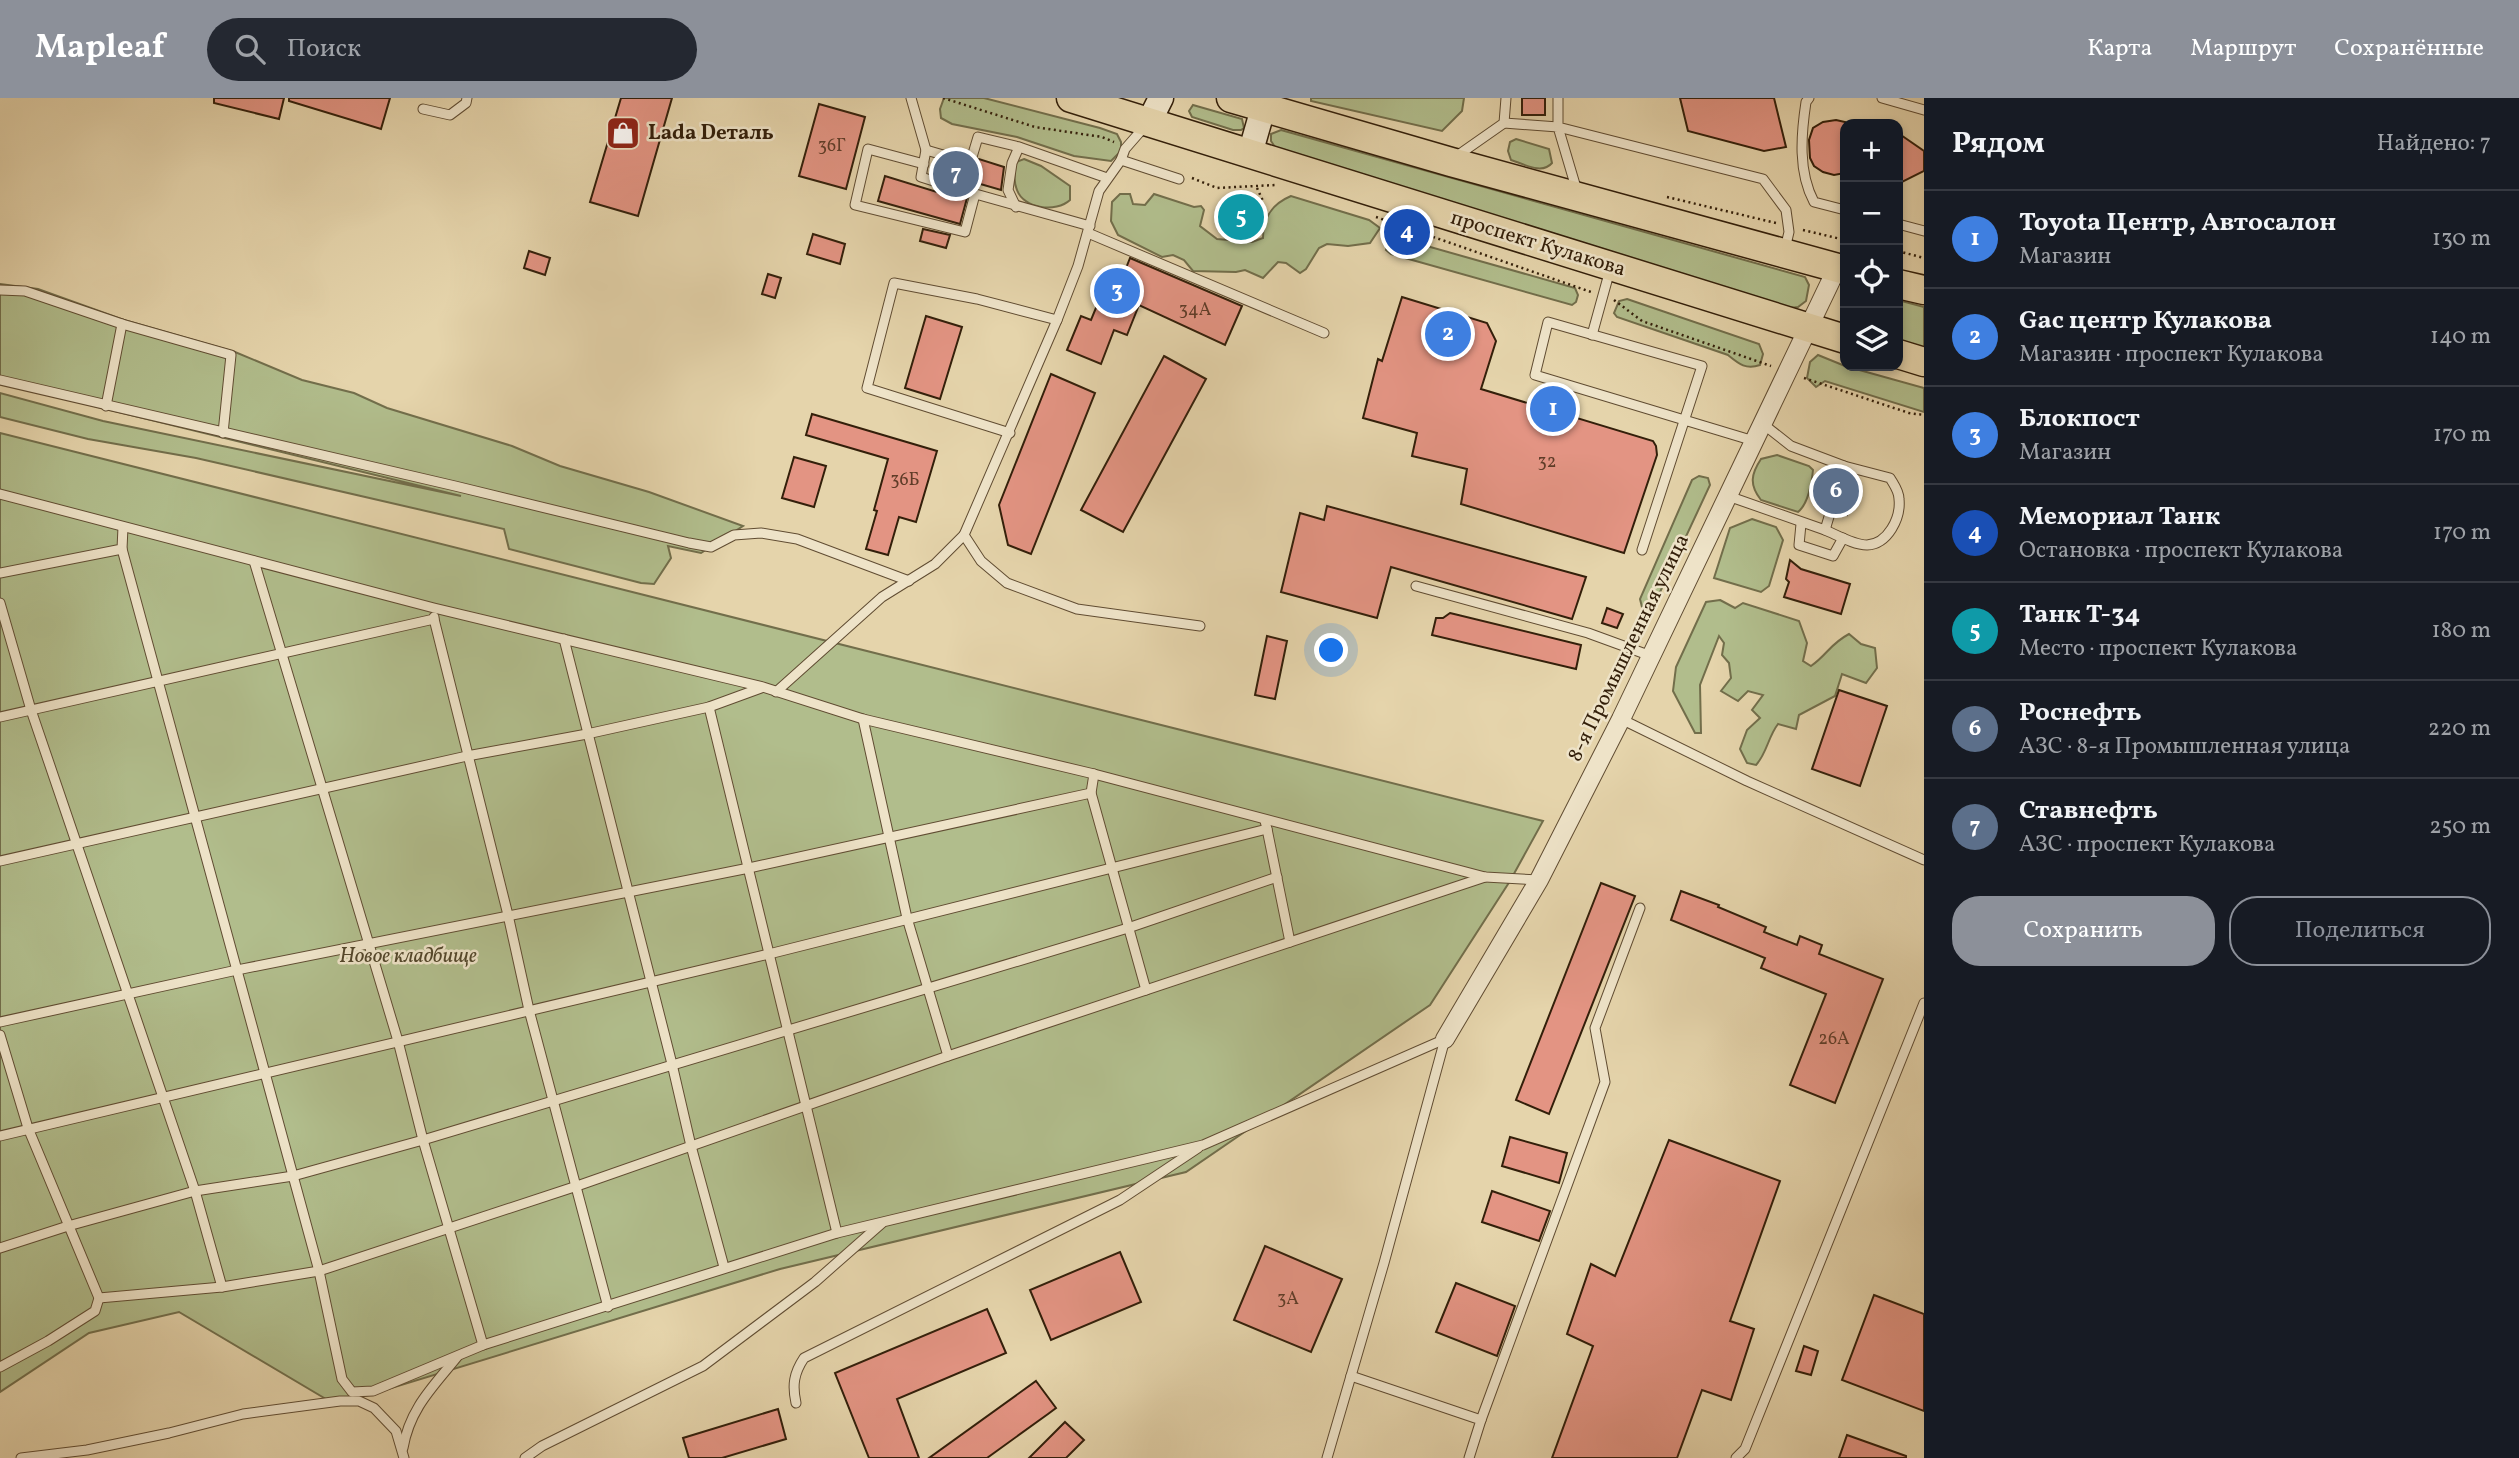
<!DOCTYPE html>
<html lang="ru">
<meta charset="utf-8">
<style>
body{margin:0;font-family:Vollkorn,serif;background:#242831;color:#f1f3f6}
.controls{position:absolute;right:21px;top:21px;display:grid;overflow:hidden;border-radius:14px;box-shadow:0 4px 10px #0003}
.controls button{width:63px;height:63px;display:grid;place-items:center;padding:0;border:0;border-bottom:2px solid #363941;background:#171b24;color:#f1f3f6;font:35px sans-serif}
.you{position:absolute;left:1332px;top:553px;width:24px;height:24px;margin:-18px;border:5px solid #fff;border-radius:50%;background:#1a73e8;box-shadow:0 0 0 10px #1a73e833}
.badge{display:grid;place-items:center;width:46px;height:46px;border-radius:50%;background:#8c9099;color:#fff;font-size:23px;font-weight:700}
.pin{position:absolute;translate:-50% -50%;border:4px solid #fff;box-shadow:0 2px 7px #0006}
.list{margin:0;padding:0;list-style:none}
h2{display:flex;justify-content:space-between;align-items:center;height:91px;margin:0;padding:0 28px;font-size:30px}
h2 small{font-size:23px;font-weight:400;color:#9ea1a6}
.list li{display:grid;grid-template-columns:46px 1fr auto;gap:21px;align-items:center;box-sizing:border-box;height:98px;padding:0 28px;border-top:2px solid #363941}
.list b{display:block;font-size:26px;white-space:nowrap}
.list p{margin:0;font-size:23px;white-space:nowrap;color:#9ea1a6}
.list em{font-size:23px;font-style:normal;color:#9ea1a6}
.actions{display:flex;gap:14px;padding:21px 28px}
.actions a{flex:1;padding:16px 0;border:2px solid #8c9099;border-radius:28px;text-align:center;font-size:24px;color:#8c9099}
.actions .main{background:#8c9099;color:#fff}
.icon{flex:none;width:38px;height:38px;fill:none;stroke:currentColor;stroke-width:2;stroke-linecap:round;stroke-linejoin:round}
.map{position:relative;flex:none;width:1924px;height:1360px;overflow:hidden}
header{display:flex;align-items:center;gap:42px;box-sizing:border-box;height:98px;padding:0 35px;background:#8c9099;color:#fff}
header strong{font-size:33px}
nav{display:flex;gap:38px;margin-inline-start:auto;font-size:24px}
.search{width:490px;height:63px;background:#242831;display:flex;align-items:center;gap:18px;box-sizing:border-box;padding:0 24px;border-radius:38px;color:#9ea1a6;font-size:26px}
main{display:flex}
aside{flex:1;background:#171b24}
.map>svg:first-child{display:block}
</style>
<header>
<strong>Mapleaf</strong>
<div class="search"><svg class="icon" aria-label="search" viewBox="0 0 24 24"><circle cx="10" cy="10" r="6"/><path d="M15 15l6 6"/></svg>Поиск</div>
<nav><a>Карта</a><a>Маршрут</a><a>Сохранённые</a></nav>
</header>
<main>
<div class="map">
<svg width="1924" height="1360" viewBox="0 0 1924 1360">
<rect width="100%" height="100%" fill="#e5d4ab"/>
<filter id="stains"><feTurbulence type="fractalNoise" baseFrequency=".00286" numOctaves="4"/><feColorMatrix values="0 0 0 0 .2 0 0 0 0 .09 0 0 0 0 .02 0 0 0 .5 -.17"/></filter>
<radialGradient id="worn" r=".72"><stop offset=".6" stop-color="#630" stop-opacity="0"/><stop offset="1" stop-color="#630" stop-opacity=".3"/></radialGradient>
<g fill="#b1bd8c" stroke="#726e4b" stroke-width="2">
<path d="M944 0H984L1100 30 1117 36 1121 44V53L1111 63 1074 58 1017 39 952 26 941 20 940 11Z"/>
<path d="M1311 0H1464L1462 13 1442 33 1311 3Z"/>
<path d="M1193 7 1242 21 1244 30 1241 32H1233L1192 19 1189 13Z"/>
<path d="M1281 32 1805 179 1809 187 1806 203 1798 209 1790 210 1275 49 1271 43V36Z"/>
<path d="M1516 41 1549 51 1552 65C1542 77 1524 66 1511 62L1508 53 1510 44Z"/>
<path d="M1024 61 1041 68 1070 88V102C1056 115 1024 111 1017 92 1013 83 1015 74 1016 64Z"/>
<path d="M1120 96H1130L1133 106 1145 107 1154 96 1194 109 1201 108 1204 112 1200 128 1217 141 1252 144 1263 140C1263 119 1272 106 1291 98L1369 122 1380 130 1370 145 1348 148 1327 146 1319 150 1306 171 1300 175 1286 165 1278 164 1263 180 1245 172 1236 174 1193 173 1184 162 1173 157 1162 159 1118 137 1111 123 1112 104Z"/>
<path d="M1395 139 1575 190 1578 197 1576 204 1572 207 1391 156 1386 152 1389 143Z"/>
<path d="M0 186 38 191 124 222 235 254 302 282 354 295 387 310 512 348 560 368 649 394 743 428 701 455 668 448 671 460 654 486 641 485 509 451 504 431 196 360 88 341 0 319V295L103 323 461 398 0 285Z"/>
<path d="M1627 201 1759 246 1763 256 1760 267C1746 272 1739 266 1728 257L1617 219 1614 215 1619 203Z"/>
<path d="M1898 202 1924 209V253L1898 245Z"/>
<path d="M1818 257 1845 268 1924 290V314L1825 283 1816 289 1807 280 1810 264Z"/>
<path d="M0 335 1543 723 1510 783 1430 907 1186 1074 780 1171 336 1307 179 1214 89 1235 0 1294Z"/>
<path d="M1777 357 1809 368 1813 372C1812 385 1808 406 1798 414L1761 402C1749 387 1751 376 1761 361Z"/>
<path d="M1699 378 1708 380 1710 387 1654 507 1646 511 1642 509 1640 501 1692 382Z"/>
<path d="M1752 421 1776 429 1783 442 1769 488 1761 494 1714 480 1730 430Z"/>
<path d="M1720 502 1735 510 1743 505 1799 523 1807 545 1803 563 1811 568C1827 557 1830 546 1849 536L1861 546 1875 550 1877 570 1866 585 1842 576 1835 598 1799 617 1796 631 1778 626C1768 639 1767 655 1756 667L1747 665 1740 651 1747 632 1760 620 1752 612 1763 597 1748 593 1738 603 1721 593 1731 580 1729 565 1722 557 1724 545 1719 538 1700 587 1701 635H1695L1673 593 1676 569 1706 504Z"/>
</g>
<g fill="#e39483" stroke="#331f0a" stroke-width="2">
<path d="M214 0H284L279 21 214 5Z"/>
<path d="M289 0H390L381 31 289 3Z"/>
<path d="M621 0H672L638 118 590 104Z"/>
<rect x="1522" y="0" width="23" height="17"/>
<path d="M1680 0H1774L1786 49 1764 53 1688 33Z"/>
<path d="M819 6 865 19 846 91 799 78Z"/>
<path d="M1836 22 1845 24V75L1834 77 1823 74 1814 68 1810 60 1809 42 1813 30 1823 24Z"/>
<path d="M1898 35 1924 53V73L1898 86Z"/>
<path d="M955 55 965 58 967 63 971 66 979 61 1004 69 1001 92 977 85 976 89 967 91V100L960 126 878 103 885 78 940 95 947 92 950 85 945 79 948 66 956 62Z"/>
<path d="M923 131 950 137 946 150 920 143Z"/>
<path d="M813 136 845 146 840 166 807 156Z"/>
<path d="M529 153 550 160 545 177 524 170Z"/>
<path d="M1130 160 1242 208 1225 247 1139 207 1127 237 1114 232 1101 266 1067 252 1081 218 1091 222 1105 188 1117 193Z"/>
<path d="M768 176 781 180 775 200 762 196Z"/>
<path d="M1402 199 1487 225 1496 243 1481 291 1653 343 1656 348 1657 357 1624 455 1461 406 1467 371 1412 358 1417 335 1363 320 1378 261 1382 263Z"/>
<path d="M926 218 962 229 940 301 905 290Z"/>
<path d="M1164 258 1206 281 1123 434 1081 412Z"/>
<path d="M1051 276 1095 295 1031 456 1008 447 999 407Z"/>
<path d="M812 316 937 353 916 424 899 419 888 457 866 451 877 413 874 412 888 361 806 337Z"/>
<path d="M794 359 826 368 814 409 782 400Z"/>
<path d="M1820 391 1829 394 1831 400 1835 403 1840 401 1843 398 1851 400 1847 417 1838 414 1837 408 1832 405 1827 407 1824 410 1815 408Z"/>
<path d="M1327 408 1586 479 1572 521 1391 469 1377 520 1281 494 1300 415 1324 422Z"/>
<path d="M1790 462 1801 471 1850 486 1841 516 1784 499 1789 484 1786 481Z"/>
<path d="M1607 510 1623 516 1617 530 1602 525Z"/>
<path d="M1450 515 1581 547 1576 571 1432 537 1436 520H1443Z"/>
<path d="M1267 538 1287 543 1275 601 1255 597Z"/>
<path d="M1839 592 1887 608 1860 688 1812 671Z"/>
<path d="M1601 785 1635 798 1549 1016 1516 1002Z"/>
<path d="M1681 793 1719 807 1718 809 1766 829 1764 834 1797 847 1800 838 1822 847 1819 856 1883 881 1835 1005 1790 987 1826 896 1761 870 1765 860 1671 822Z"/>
<path d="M1510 1039 1567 1055 1559 1085 1502 1068Z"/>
<path d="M1669 1042 1780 1083 1730 1223 1754 1231 1731 1302 1702 1292 1677 1360H1552L1593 1248 1567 1236 1591 1166 1615 1178Z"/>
<path d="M1492 1093 1550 1113 1539 1143 1482 1124Z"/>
<path d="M1265 1148 1342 1181 1311 1254 1234 1222Z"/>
<path d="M1120 1154 1141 1204 1051 1242 1030 1192Z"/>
<path d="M1456 1185 1515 1208 1497 1258 1436 1234Z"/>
<path d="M1874 1197 1924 1216V1313L1842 1282Z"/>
<path d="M987 1211 1006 1255 897 1301 919 1360H869L835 1275Z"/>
<path d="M1804 1248 1818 1253 1811 1277 1796 1273Z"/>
<path d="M1036 1283 1056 1310 1048 1316 987 1360H929Z"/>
<path d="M778 1311 786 1341 722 1360H689L683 1340Z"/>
<path d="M1065 1324 1084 1342 1066 1360H1029Z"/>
<path d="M1847 1337 1906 1358V1360H1839Z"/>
</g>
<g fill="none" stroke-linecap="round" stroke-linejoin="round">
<g stroke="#604c32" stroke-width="11">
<g id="lane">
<path d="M911 0 926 52"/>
<path d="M1558 0V29L1763 81 1786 112 1789 134 1785 151"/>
<path d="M1809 0 1806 4C1801 37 1798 74 1814 104L1845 112"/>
<path d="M1882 0 1924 12"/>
<path d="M423 11 450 17 466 5 467 0"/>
<path d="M1504 25 1558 29 1577 93"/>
<path d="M1146 27 1125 51 1121 62 1099 93 1078 168 1057 222 964 437 981 463 1007 485 1077 511 1200 528"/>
<path d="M972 59 978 39 1019 49 1107 80"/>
<path d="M1454 60 1504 25 1506 0"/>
<path d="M1121 62 1179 81"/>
<path d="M924 66 868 51 855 107 965 134 975 96"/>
<path d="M943 86 921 79 926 52 950 59"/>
<path d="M972 95 1090 128"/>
<path d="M1016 109 1008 92 1012 65 1019 49"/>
<path d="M1898 126 1924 133"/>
<path d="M1088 135 1324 235"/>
<path d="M0 192 25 193 122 226 106 308"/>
<path d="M122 226 231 257 223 335"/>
<path d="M1592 237 1610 172"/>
<path d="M0 282 455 388 689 445 711 449 734 437 761 435 797 441 909 483"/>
<path d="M1763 326 1791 348 1844 368 1836 396"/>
<path d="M1010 335 867 290 894 185 977 201 1057 222"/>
<path d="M0 396 434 510 763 589 863 621 1094 676 1485 779 1539 782"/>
<path d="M1728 398 1825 432 1831 412"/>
<path d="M1801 426 1799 447 1833 458 1843 440"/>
<path d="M1825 432C1837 437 1854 447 1867 447 1888 446 1901 420 1899 401 1899 393 1894 387 1890 380L1844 368"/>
<path d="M122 451 319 1173 342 1281 352 1294 373 1293 483 1247 837 1135 1203 1047 1445 941"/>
<path d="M1642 452 1702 268 1548 224 1535 277 1754 343"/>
<path d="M254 463 398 943 423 1042 483 1247"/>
<path d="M0 475 122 451 123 429"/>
<path d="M1416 488 1588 535 1651 558"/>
<path d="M0 505 31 612 195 1093 222 1189"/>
<path d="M434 521 508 817 529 912 608 1209"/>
<path d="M564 541 672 966 691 1048 724 1169"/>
<path d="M776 594 882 499 935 466 964 437"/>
<path d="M709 609 837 1135"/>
<path d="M0 619 434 521V519"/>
<path d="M863 621 907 820 948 958"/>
<path d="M1621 621 1747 683 1924 762"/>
<path d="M1091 695 1146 892"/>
<path d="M1267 731 1290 844"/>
<path d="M0 763 467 658 587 636 709 609 761 590"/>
<path d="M0 924 237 872 749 770 1091 695 1094 676"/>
<path d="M0 937 28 1030 99 1200 222 1189 319 1173 577 1088 948 958 1485 779"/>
<path d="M0 1038 769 856 1267 731 1265 723"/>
<path d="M0 1150 68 1128 195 1093 293 1078 423 1042 1128 830 1277 779"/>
<path d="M0 1269 48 1243 95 1213 99 1200"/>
<path d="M1351 1278 1481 1322 1469 1360"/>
<path d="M796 1305C792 1287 794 1275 804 1260L1120 1102 1198 1050"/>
<path d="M1481 1322 1605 984 1595 930 1640 810"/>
<path d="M403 1350C410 1310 433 1289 457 1259"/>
<path d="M21 1360 87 1352 169 1335 243 1316 340 1303H359L374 1310 396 1333 404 1360"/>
<path d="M525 1360 542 1348 703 1268 815 1184 882 1125"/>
<path d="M1327 1360 1384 1165 1445 941"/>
<path d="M1736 1360 1745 1351 1924 905"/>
</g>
</g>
<g stroke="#604c32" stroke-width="20">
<path id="street" d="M1445 941 1539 782 1621 621 1837 170"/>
</g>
<g stroke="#331f0a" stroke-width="27">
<g id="secondary">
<path d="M1149 24 1161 0"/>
<path d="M1250 56 1266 0"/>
</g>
</g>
<g stroke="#331f0a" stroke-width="31">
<g id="primary">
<path d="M1071 0 1845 241"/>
<path d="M1231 0 1451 64 1845 172"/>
<path d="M1898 186 1924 192"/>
<path d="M1898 256 1924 264"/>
</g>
</g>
<g stroke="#331f0a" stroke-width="2.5" stroke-dasharray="2 3.5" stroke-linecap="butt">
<path d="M943 0 1035 29 1102 39 1114 44"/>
<path d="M1192 80 1217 90 1275 87"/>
<path d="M1257 90 1263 103"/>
<path d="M1667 99 1776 125"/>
<path d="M1376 119 1591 194"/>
<path d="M1803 132 1845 142"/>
<path d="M1898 153 1924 160"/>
<path d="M1614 202 1642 223 1771 268"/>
<path d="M1804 280 1909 315 1924 317"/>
</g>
<use href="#lane" stroke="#eee3c8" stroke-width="9"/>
<use href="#street" stroke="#eee3c8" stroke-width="18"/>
<use href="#secondary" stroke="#eee3c8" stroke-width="24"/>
<use href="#primary" stroke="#e5d4ab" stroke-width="28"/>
</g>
<defs>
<g id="shop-square" transform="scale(1.75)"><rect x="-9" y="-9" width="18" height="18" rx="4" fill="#8f2418" stroke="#eee3c8"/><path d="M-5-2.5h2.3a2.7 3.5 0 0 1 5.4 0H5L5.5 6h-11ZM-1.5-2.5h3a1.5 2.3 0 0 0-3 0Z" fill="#fff"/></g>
</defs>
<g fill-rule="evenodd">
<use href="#shop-square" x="623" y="35"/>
</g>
<g text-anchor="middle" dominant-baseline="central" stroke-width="5" stroke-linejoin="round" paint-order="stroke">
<g font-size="18" fill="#5f3c28">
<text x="832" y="48">36Г</text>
<text x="1195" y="212">34А</text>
<text x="1547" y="364">32</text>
<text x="905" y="382">36Б</text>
<text x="1834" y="941">26А</text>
<text x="1288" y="1201">3А</text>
</g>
<g font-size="21" font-weight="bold" fill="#331f0a" stroke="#eee3c8" text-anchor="start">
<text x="648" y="35">Lada Dеталь</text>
</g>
<g font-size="21" fill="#331f0a" stroke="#eee3c8">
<text transform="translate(1538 146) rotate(17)">проспект Кулакова</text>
<text transform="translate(1629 550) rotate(-64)">8-я Промышленная улица</text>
</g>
<g font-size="21" font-style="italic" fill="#52462a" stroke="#eee3c8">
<text x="408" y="858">Новое кладбище</text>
</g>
</g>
<rect width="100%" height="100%" filter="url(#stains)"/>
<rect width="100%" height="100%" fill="url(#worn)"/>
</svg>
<div class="controls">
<button>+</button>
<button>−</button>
<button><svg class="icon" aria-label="locate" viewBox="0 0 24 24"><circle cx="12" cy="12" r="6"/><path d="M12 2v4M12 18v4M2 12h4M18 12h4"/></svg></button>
<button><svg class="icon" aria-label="layers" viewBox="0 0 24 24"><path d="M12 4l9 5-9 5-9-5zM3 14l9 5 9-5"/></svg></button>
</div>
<div class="you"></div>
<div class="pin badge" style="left:1553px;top:311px;background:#3f7fe0">1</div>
<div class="pin badge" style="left:1448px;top:236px;background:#3f7fe0">2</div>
<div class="pin badge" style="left:1117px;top:193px;background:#3f7fe0">3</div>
<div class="pin badge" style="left:1407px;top:134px;background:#1a4fb4">4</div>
<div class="pin badge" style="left:1241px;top:119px;background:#0f9aa8">5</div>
<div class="pin badge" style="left:1836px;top:393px;background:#5c6f8a">6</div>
<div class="pin badge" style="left:956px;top:76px;background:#5c6f8a">7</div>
</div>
<aside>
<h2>Рядом<small>Найдено: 7</small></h2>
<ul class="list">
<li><span class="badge" style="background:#3f7fe0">1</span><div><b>Toyota Центр, Автосалон</b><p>Магазин</p></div><em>130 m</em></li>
<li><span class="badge" style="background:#3f7fe0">2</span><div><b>Gac центр Кулакова</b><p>Магазин · проспект Кулакова</p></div><em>140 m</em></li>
<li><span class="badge" style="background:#3f7fe0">3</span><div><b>Блокпост</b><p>Магазин</p></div><em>170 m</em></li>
<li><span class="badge" style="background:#1a4fb4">4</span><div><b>Мемориал Танк</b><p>Остановка · проспект Кулакова</p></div><em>170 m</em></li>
<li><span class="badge" style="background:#0f9aa8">5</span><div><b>Танк Т-34</b><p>Место · проспект Кулакова</p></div><em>180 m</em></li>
<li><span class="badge" style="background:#5c6f8a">6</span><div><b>Роснефть</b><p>АЗС · 8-я Промышленная улица</p></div><em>220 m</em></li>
<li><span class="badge" style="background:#5c6f8a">7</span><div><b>Ставнефть</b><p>АЗС · проспект Кулакова</p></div><em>250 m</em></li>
</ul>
<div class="actions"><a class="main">Сохранить</a><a>Поделиться</a></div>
</aside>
</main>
